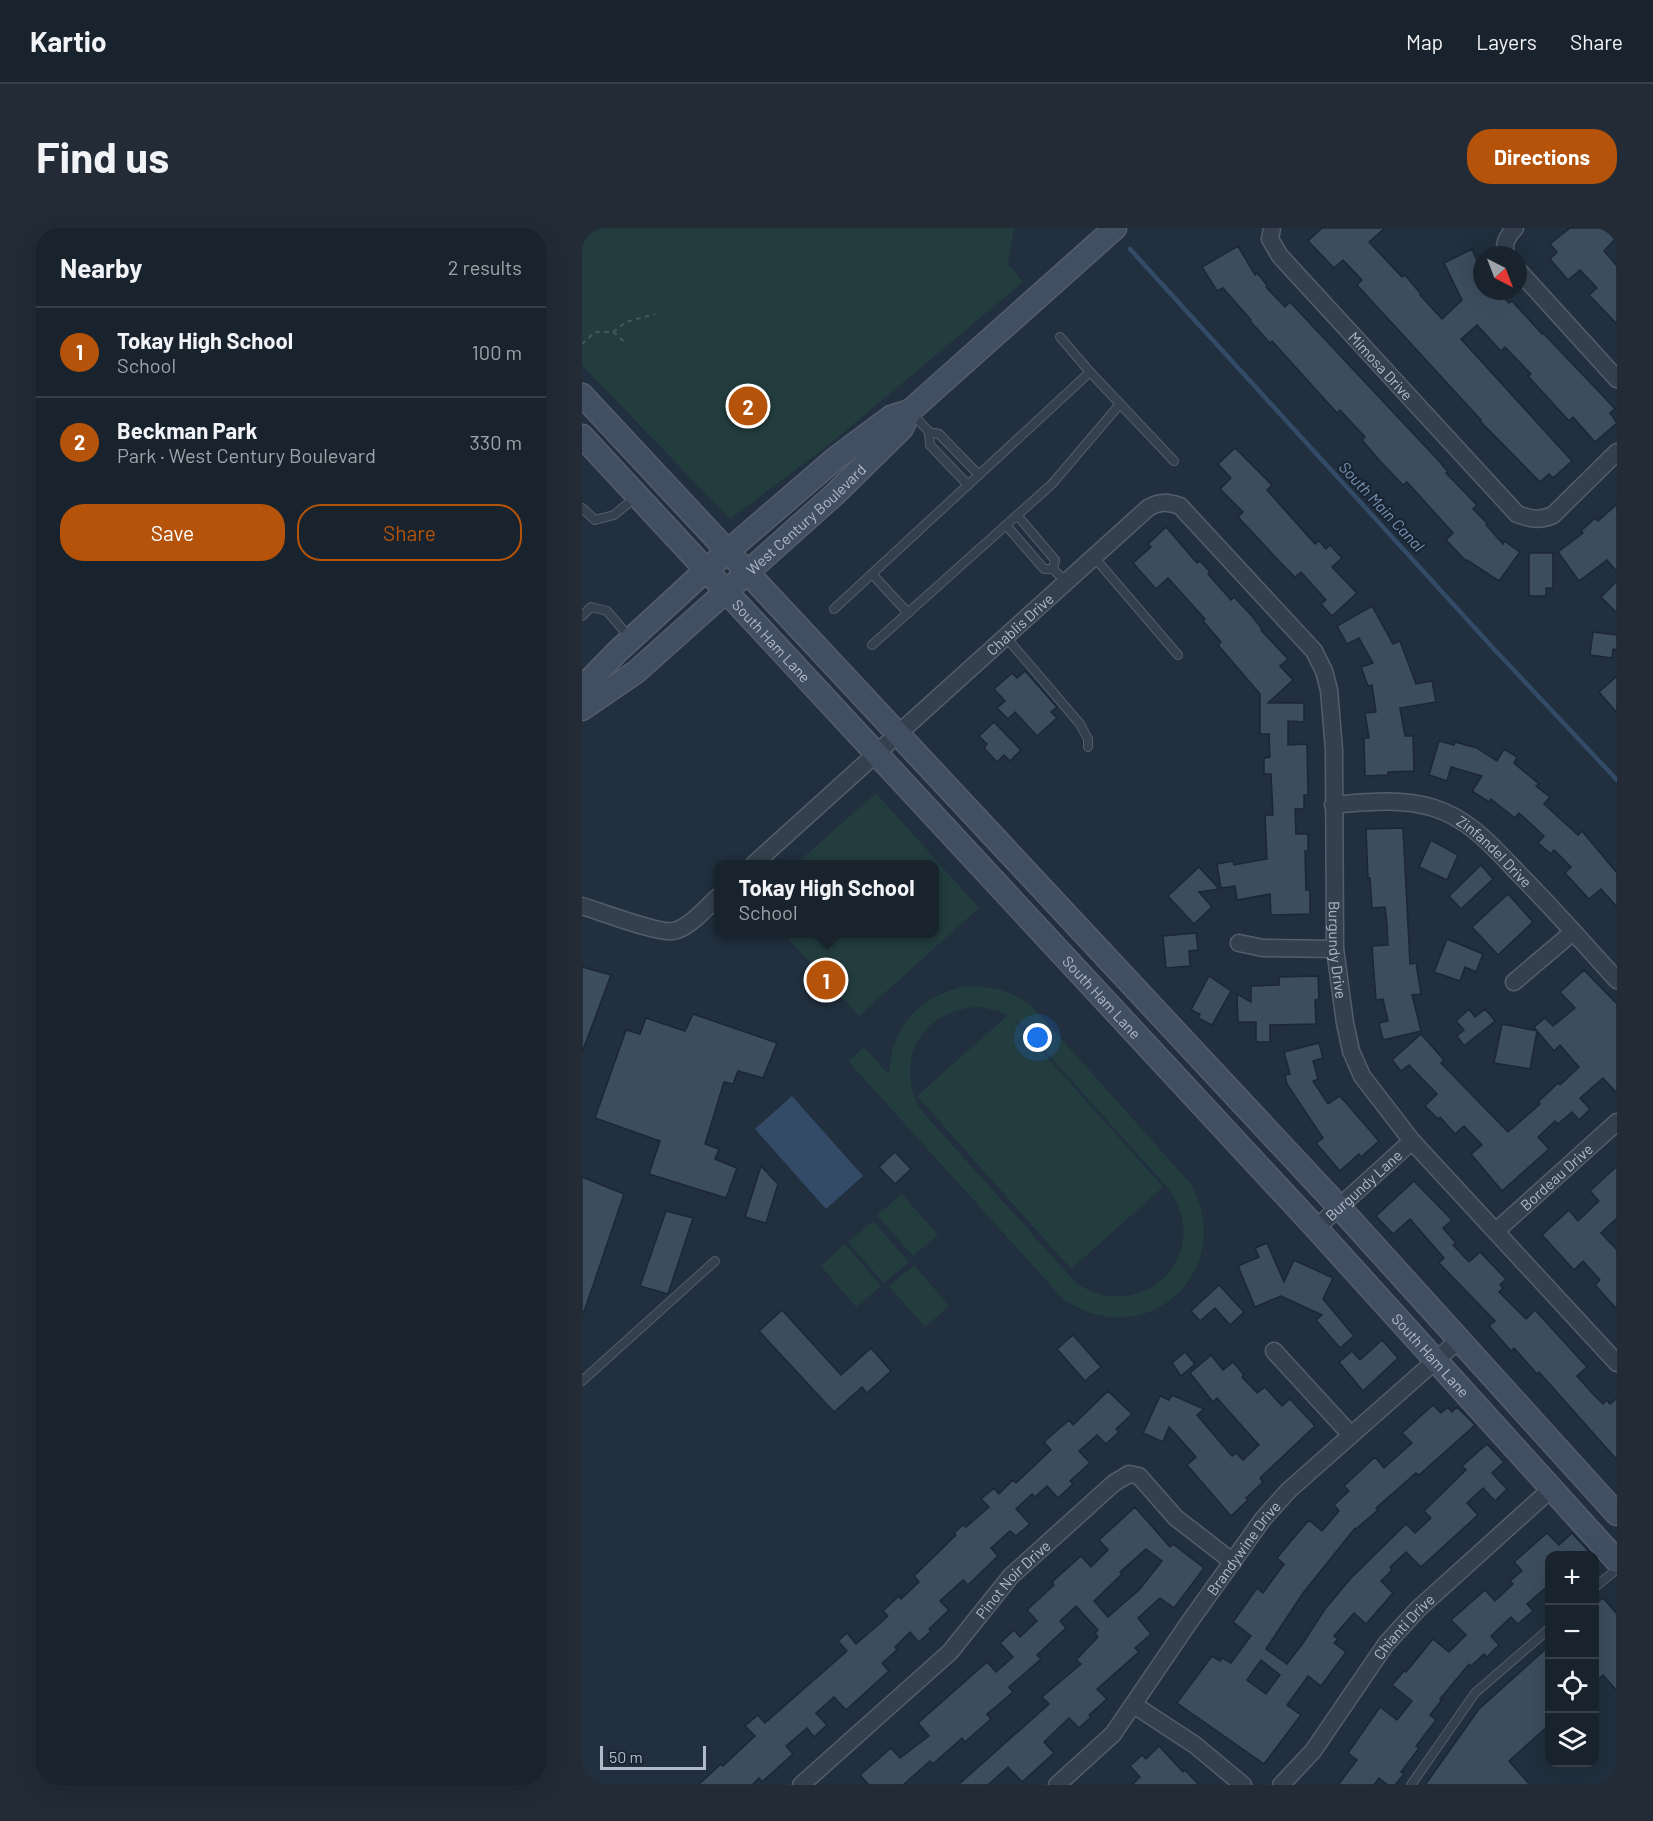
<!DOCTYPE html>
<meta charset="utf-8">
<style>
body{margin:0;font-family:Barlow,sans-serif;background:#222b36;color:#f1f3f6}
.controls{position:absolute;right:18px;bottom:18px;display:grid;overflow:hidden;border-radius:12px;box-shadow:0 6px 24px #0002}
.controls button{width:54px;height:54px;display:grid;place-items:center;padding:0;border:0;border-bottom:2px solid #37404a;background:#19232e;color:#f1f3f6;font:30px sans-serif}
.compass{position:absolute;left:891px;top:18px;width:54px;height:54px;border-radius:50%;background:#19232e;box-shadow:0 6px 24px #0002;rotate:138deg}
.scale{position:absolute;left:18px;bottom:15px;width:106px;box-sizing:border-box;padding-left:6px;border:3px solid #b0bbca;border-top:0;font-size:16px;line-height:21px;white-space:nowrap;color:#b0bbca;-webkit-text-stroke:4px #1a2533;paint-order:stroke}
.you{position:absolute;left:456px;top:810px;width:21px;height:21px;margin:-15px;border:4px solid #fff;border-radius:50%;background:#1a73e8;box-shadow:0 0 0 9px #1a73e833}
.badge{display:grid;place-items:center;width:39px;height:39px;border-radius:50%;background:#b45309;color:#fff;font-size:20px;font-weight:700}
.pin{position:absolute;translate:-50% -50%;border:3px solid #fff;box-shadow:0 2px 6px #0006}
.popup{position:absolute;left:132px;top:632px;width:225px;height:78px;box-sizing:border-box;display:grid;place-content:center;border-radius:12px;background:#19232e;filter:drop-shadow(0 2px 4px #0005);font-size:20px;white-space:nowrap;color:#9fa4aa}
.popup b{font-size:22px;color:#f1f3f6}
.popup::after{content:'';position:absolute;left:50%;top:100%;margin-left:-12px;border:12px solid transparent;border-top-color:#19232e}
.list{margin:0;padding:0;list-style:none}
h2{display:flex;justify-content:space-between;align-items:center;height:78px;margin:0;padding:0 24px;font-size:26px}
h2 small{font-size:20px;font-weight:400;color:#9fa4aa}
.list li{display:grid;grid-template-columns:39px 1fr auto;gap:18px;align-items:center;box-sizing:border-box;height:90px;padding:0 24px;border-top:2px solid #37404a}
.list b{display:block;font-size:22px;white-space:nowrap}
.list p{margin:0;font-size:20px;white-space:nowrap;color:#9fa4aa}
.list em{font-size:20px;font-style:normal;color:#9fa4aa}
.actions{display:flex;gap:12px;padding:18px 24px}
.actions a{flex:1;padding:14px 0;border:2px solid #b45309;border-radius:24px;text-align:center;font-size:21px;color:#b45309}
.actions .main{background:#b45309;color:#fff}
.icon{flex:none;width:33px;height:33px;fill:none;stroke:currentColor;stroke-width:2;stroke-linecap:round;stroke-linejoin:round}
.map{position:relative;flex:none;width:1035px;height:1557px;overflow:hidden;border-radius:24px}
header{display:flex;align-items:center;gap:36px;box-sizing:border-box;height:84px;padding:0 30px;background:#19232e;border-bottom:2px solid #37404a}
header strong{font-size:28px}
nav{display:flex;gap:33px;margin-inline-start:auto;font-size:21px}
.intro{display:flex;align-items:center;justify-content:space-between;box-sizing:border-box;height:144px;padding:0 36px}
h1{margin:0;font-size:42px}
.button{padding:15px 27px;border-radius:24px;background:#b45309;color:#fff;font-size:21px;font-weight:700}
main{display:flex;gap:36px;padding:0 36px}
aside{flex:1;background:#19232e;border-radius:24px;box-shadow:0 6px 24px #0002}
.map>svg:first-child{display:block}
</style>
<header>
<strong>Kartio</strong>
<nav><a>Map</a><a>Layers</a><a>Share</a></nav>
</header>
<div class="intro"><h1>Find us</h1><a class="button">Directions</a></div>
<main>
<aside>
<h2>Nearby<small>2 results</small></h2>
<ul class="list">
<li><span class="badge">1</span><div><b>Tokay High School</b><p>School</p></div><em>100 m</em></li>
<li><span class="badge">2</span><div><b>Beckman Park</b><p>Park · West Century Boulevard</p></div><em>330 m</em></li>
</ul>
<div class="actions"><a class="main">Save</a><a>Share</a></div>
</aside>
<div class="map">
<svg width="1035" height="1557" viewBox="0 0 1035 1557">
<rect width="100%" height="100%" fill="#212f3e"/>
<g fill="#233d3f" fill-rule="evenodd">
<path d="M0 0H432L426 36 441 54 244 219 148 291 0 137Z"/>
<path d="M294 565 397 680 277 788 202 706H352V636H214Z"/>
<path d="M385 758C409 758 429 763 449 777L609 956C656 1043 564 1128 481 1071L266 833 282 819 307 847C309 798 338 767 385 758ZM397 779 417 783 426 787 335 868 489 1041 581 959 432 792 436 793 585 959C635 1023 562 1100 494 1055L338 881C311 831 341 781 397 779Z"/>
<path d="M320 966 356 1007 331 1028 295 987Z"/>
<path d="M291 993 327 1034 302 1055 266 1014Z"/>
<path d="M263 1016 299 1058 274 1079 239 1038Z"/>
<path d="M332 1037 367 1078 343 1099 307 1058Z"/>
</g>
<path fill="#334b67" d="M210 868 281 948 244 981 173 901Z"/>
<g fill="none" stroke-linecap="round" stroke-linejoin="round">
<path stroke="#334b67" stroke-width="4.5" d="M548 21 912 421 1035 552"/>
</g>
<g fill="#3c4d5e" stroke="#1c2735" stroke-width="1.5" fill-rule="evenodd">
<path d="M740 0H803L787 14 820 49 823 47 839 66 838 67 860 91 880 72 862 35 890 21 900 44V63H916L927 75 930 73 960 106 961 105 1022 169 1033 181 1028 185 1035 195 1013 214 991 189 987 193 946 148 949 146 923 119 919 123 895 97 879 111 990 233 971 250 967 246 958 254 898 193 899 192 775 57 780 52 761 32 752 40 726 13Z"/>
<path d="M988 0H1026L1035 9 1022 23 1035 38V96L1007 67 1015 60 998 42 986 52 968 31 975 24 968 16Z"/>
<path d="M656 18 673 47 675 45 685 57 684 59 703 79 708 74 856 232 866 244 864 245 895 277 891 281 905 295 904 297 921 316 922 313 938 324 917 353 885 332 884 333 864 312 871 305 825 254 821 257 798 233 780 212 783 209 758 182 755 185 690 113 688 115 668 93 669 92 641 60 635 63 620 39Z"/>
<path d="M653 220 690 257 685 262 733 316 737 313 744 321 748 317 760 330 750 339 775 365 750 388 739 376 744 372 719 344 713 349 698 334 656 289 661 284 638 261 649 250 636 236Z"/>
<path d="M1035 276V344L1025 332 997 353 976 324 1001 305 999 303 1013 290 1016 293Z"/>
<path d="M584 299 615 335 618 333 628 344 626 346 649 372 652 369 670 388 680 401 679 402 706 431 698 438 711 452 686 475H722V494L706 493V517L725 516 726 567H722V581H713L714 606H726V623H723L724 662H728V686L689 687 688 666 655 672 653 658 639 660 635 636 651 633 652 637 685 631 683 587H691L689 546H682V530L688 529 687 506H678V466L636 417 639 414 621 393 623 391 586 350 574 361 551 335 569 319 566 316Z"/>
<path d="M947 325H971V360H964V368H947Z"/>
<path d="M1035 353V385L1019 369Z"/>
<path d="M790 378 811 416 818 413 834 456 850 453 854 474 818 480 823 508H831L832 543 806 544V547L783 548 782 510H787L783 485 794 484 790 457 786 458 779 439 791 435 777 410 765 416 755 398Z"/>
<path d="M1011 404 1035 407V422L1031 421 1030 430 1008 427Z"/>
<path d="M443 443 475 479 469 484 475 490 455 508 433 484 426 491 415 480 423 473 412 461 430 445 435 450Z"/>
<path d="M1035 448V485L1017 464Z"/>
<path d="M412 494 439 522 428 533 422 527 415 534 402 520 405 516 397 508Z"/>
<path d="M857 513 872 517 873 514 895 520 915 533 922 521 935 529 932 535 957 556 954 558 968 569 962 576 996 607 1000 603 1035 645V679L1019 661 1007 671 983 645 989 639 972 622 969 626 956 615 962 608 937 585 933 590 909 571 907 574 890 563 900 548 869 539 865 553 847 547Z"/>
<path d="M821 600 828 736 834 735 839 766 830 767 839 803 801 812 797 795 806 793 801 771 794 772 790 718 806 717 805 696 803 679 790 680 788 650H786L784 601Z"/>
<path d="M849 612 876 627 865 652 837 639Z"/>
<path d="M899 637 911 651 879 681 867 668Z"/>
<path d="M617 639 637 661 617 664 630 679 612 696 586 668Z"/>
<path d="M926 666 951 694 916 727 890 699Z"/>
<path d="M614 705 616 722 607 723 608 738 584 740 581 708Z"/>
<path d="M865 711 901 726 894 744 883 739 878 753 852 744Z"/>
<path d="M0 739 29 747 1 822H0Z"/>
<path d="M1002 742 1035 776V865L1021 850 998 870 1008 881 997 892 990 884 976 896 973 893 956 909 967 921 920 963 889 926 900 917 882 898 873 906 858 889 856 891 843 878 855 866 827 837 819 843 810 832 839 806 862 832 859 835 926 904 958 876 956 874 976 855 978 857 997 839 978 817 972 823 955 803 948 841 912 835 920 796 955 803 952 799 963 790 971 798 993 780 978 764Z"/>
<path d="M627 748 649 763 630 797 616 790 618 786 609 782Z"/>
<path d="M736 748 737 771 733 772 734 796 688 797V814H674V794H656L655 766 669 774V758L697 757V749Z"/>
<path d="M887 781 893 789 903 781 913 793 882 818 875 808 882 802 874 793Z"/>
<path d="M111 786 195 815 181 850 156 843 151 856 142 854 123 916 137 921 133 931 155 940 144 970 67 946 78 913 13 890 44 802 58 806 64 790 103 803Z"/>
<path d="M737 815 741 830 731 833 736 851 731 853 746 876 758 868 797 913 779 929 777 926 758 943 734 915 741 910 705 856 703 847 708 846 702 824Z"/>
<path d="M313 924 329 941 313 956 297 939Z"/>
<path d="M179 938 196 956 184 995 163 989Z"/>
<path d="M1035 938V990L1019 1005 1035 1022V1081L1013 1057 1018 1052 1001 1033 992 1042 960 1007 987 982 996 993 1017 973 1008 963Z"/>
<path d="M0 949 42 966 2 1084H0Z"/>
<path d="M832 953 870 992 861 1000 874 1015 871 1017 887 1034 898 1024 924 1051 918 1057 921 1060 917 1064 944 1091 953 1082 1005 1139 995 1148 1011 1166 1021 1176 1025 1172 1028 1176 1035 1170V1232L957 1144 955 1146 932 1120 929 1123 907 1098 913 1093 857 1035 862 1030 828 991 811 1006 794 988Z"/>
<path d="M84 983 111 990 86 1066 58 1058Z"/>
<path d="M685 1015 702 1054 712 1032 751 1050 741 1071 772 1108 758 1120 734 1092 740 1087 699 1068 673 1079 656 1038 677 1029 673 1020Z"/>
<path d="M637 1057 662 1084 648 1097 633 1080 618 1093 609 1083Z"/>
<path d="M200 1082 259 1147 289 1120 309 1143 285 1165 280 1159 252 1184 177 1103Z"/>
<path d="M491 1107 519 1139 503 1153 475 1121Z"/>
<path d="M800 1112 816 1130 781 1163 757 1134 770 1123 778 1132Z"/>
<path d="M603 1124 613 1136 599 1148 590 1135Z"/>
<path d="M629 1127 641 1142 651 1134 662 1147 660 1149 675 1165 683 1159 700 1178 708 1171 733 1198 678 1250 681 1254 664 1270 666 1272 649 1288 605 1237 614 1229 587 1199 581 1214 561 1205 578 1168 587 1172 590 1167 622 1181 615 1187 650 1228 654 1225 661 1232 677 1217 635 1170 631 1174 608 1145Z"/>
<path d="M526 1163 550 1186 534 1201 537 1204 524 1216 515 1207 497 1223 508 1235 488 1253 491 1256 476 1270 465 1258 453 1269 450 1266 434 1281 448 1296 434 1308 428 1303 409 1320 416 1328 386 1357 381 1352 358 1373 367 1382 347 1401 349 1403 337 1414 328 1404 313 1419 315 1422 300 1435 307 1443 264 1482 252 1469 234 1485 245 1497 232 1509 225 1500 204 1518 211 1526 180 1554 177 1550 170 1557H116L139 1536 141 1538 173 1508 163 1498 176 1487 183 1495 265 1423 256 1413 265 1405 274 1416 295 1398 306 1388 301 1383 317 1368 319 1371 337 1354 332 1348 374 1307 372 1305 381 1297 384 1299 407 1279 399 1271 412 1260 417 1266 431 1252 434 1255 469 1222 462 1214 487 1192 491 1197Z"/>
<path d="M851 1177 859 1185 866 1179 870 1184 875 1179 893 1197 837 1247 834 1245 794 1280 796 1282 774 1301 773 1300 721 1365 684 1421 705 1436 721 1415 743 1381 769 1350 824 1296 833 1305 849 1290 842 1283 884 1242 880 1238 905 1216 922 1234 910 1245 925 1261 913 1273 901 1260 885 1275 896 1287 839 1339 824 1324 808 1339 810 1342 799 1353 811 1365 784 1396 772 1385 752 1408 756 1411 752 1415 764 1424 739 1458 726 1448 705 1477 719 1487 682 1536 595 1475 630 1428 638 1433 640 1430 649 1435 669 1408 651 1394 675 1360 681 1365 702 1336 695 1330 709 1313 727 1292 740 1303 757 1283 752 1277 767 1263 762 1258 793 1229 802 1240 830 1215 820 1205ZM679 1432 698 1447 684 1466 665 1452Z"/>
<path d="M553 1279 588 1319 591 1316 622 1340 592 1380 578 1370 556 1390 569 1406 553 1420 557 1424 515 1461 525 1471 507 1487 509 1489 497 1500 487 1490 462 1514 472 1525 440 1554 426 1539 406 1557H376L467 1476 460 1469 499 1436 494 1432 516 1409 513 1405 516 1402 494 1378 478 1393 484 1400 455 1427 459 1431 427 1459 431 1464 405 1486 409 1491 383 1514 380 1510 351 1536 348 1533 321 1557H287L278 1547 309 1520 318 1530 347 1508 336 1495 405 1434 414 1444 431 1429 418 1415 432 1402 438 1409 455 1393 445 1382 472 1357 470 1354 499 1328 509 1339 526 1322 517 1312ZM564 1321 580 1333 558 1361 526 1389 512 1373 540 1346 538 1344Z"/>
<path d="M965 1305 977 1317 990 1305 1011 1328H968V1356L945 1376 951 1383 936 1396 929 1389 909 1408 917 1417 905 1429 902 1426 889 1438 887 1436 858 1471 860 1472 848 1487 854 1492 834 1518 837 1520 819 1544 822 1546 813 1557H806L797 1550 792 1557H756L775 1532 766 1525 798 1479 815 1492 830 1473 810 1457 822 1443 824 1444 851 1411 867 1424 884 1407 869 1392 903 1362 913 1373 931 1356 928 1353 940 1343 932 1334Z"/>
<path d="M1021 1370 1035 1386V1463L1021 1447 1012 1455V1377Z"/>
<path d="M968 1417V1496L927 1533 948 1557H843L897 1481Z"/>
<path d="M577 1518 601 1544 603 1542 617 1557H550L558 1549 548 1538 560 1527 564 1531Z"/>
</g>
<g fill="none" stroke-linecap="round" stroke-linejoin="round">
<g stroke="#535e6c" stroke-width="10">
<g id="lane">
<path d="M478 109 508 144 592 233"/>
<path d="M329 184 347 204 348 217 386 257"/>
<path d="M347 204 357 206 397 247"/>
<path d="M0 280 13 292 32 287 55 268"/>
<path d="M435 287 473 332 471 341"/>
<path d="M424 297 462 341H471L484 354"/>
<path d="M512 329 596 427"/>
<path d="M290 346 326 385"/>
<path d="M252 381 508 144"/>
<path d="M0 388 9 379 25 383 49 411"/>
<path d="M423 408 498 496 506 511V519"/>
<path d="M290 417 470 256 538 176"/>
<path d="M0 1153 133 1033"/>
<path d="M1012 1360 1035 1341"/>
<path d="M829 1557 893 1465 968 1400"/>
</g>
</g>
<g stroke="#535e6c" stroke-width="19">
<g id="street">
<path id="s1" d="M690 0 688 11 698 28 935 286C948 291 958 293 971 287L1035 224"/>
<path d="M924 27C921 15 925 9 933 0"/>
<path d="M936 42 1035 151"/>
<path id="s2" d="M751 577C785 574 819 570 852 580 888 591 913 621 938 647 972 681 1003 717 1035 752"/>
<path id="s3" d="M172 636 566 280C577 273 586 274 598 278L732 423 742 443 747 462 752 522 753 721 763 795 769 823 780 848 830 913 1035 1135"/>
<path d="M0 678C17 683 77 706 91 703 108 700 124 679 136 669"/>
<path d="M657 715 681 720 753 721"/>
<path d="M932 754 991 704"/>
<path id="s4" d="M734 1000 830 913"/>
<path id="s5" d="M914 1003 1035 894"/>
<path d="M692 1123 769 1207"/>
<path d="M552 1477 613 1517 661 1557"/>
<path id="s6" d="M219 1557 368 1424 429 1348 532 1255 547 1246 557 1248 594 1290 651 1334"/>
<path id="s7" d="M475 1557 531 1506 606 1396 681 1291 707 1262 878 1111"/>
<path id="s8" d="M699 1557 731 1523 804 1416 836 1381 969 1261"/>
</g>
</g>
<g stroke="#535e6c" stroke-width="25">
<g id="secondary">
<path d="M0 167 757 979 1035 1286"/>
<path id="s9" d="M0 208 734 1000 1035 1333"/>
<path d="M0 460 35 424 124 342 254 230 309 189 328 183"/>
<path id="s10" d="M0 481 54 444 253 266 320 200 328 183 533 0"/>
</g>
</g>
<g stroke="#415a5c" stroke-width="2" stroke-dasharray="4.5 4.5" stroke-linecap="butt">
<path d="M31 104 44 94 73 86"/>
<path d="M0 116 13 104H31L44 115"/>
</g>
<use href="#lane" stroke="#35404e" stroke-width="8"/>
<use href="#street" stroke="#35404e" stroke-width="16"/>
<use href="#secondary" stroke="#424f62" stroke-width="22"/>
</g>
<g text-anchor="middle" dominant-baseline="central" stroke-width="4.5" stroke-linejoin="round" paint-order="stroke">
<g font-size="15" fill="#b0bbca" stroke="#1a2533">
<text stroke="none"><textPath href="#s1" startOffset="180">Mimosa Drive</textPath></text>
<text stroke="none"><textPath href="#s10" startOffset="294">West Century Boulevard</textPath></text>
<text stroke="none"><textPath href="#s3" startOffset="358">Chablis Drive</textPath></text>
<text stroke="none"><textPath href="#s9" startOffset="279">South Ham Lane</textPath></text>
<text stroke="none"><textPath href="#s2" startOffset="177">Zinfandel Drive</textPath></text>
<text stroke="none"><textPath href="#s3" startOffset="1064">Burgundy Drive</textPath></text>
<text stroke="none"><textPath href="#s9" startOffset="765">South Ham Lane</textPath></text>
<text stroke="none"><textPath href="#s5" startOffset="81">Bordeau Drive</textPath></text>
<text stroke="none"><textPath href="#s4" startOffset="64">Burgundy Lane</textPath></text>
<text stroke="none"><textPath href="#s9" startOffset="1251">South Ham Lane</textPath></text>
<text stroke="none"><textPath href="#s7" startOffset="303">Brandywine Drive</textPath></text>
<text stroke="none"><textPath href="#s6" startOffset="296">Pinot Noir Drive</textPath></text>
<text stroke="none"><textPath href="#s8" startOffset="201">Chianti Drive</textPath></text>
</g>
<g font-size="16" font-style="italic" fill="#7593b4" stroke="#1a2533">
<text transform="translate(800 278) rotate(47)">South Main Canal</text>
</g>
</g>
</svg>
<div class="controls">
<button>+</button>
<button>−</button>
<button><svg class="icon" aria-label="locate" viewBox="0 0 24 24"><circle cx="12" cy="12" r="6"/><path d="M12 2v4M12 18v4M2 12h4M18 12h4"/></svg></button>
<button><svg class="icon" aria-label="layers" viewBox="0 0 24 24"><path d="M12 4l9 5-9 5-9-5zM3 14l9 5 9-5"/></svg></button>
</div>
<svg class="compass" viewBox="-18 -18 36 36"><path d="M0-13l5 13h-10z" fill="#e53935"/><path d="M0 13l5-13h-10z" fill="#9fa4aa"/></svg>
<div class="scale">50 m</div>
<div class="you"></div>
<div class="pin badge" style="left:244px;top:752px">1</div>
<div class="popup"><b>Tokay High School</b>School</div>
<div class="pin badge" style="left:166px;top:178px">2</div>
</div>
</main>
